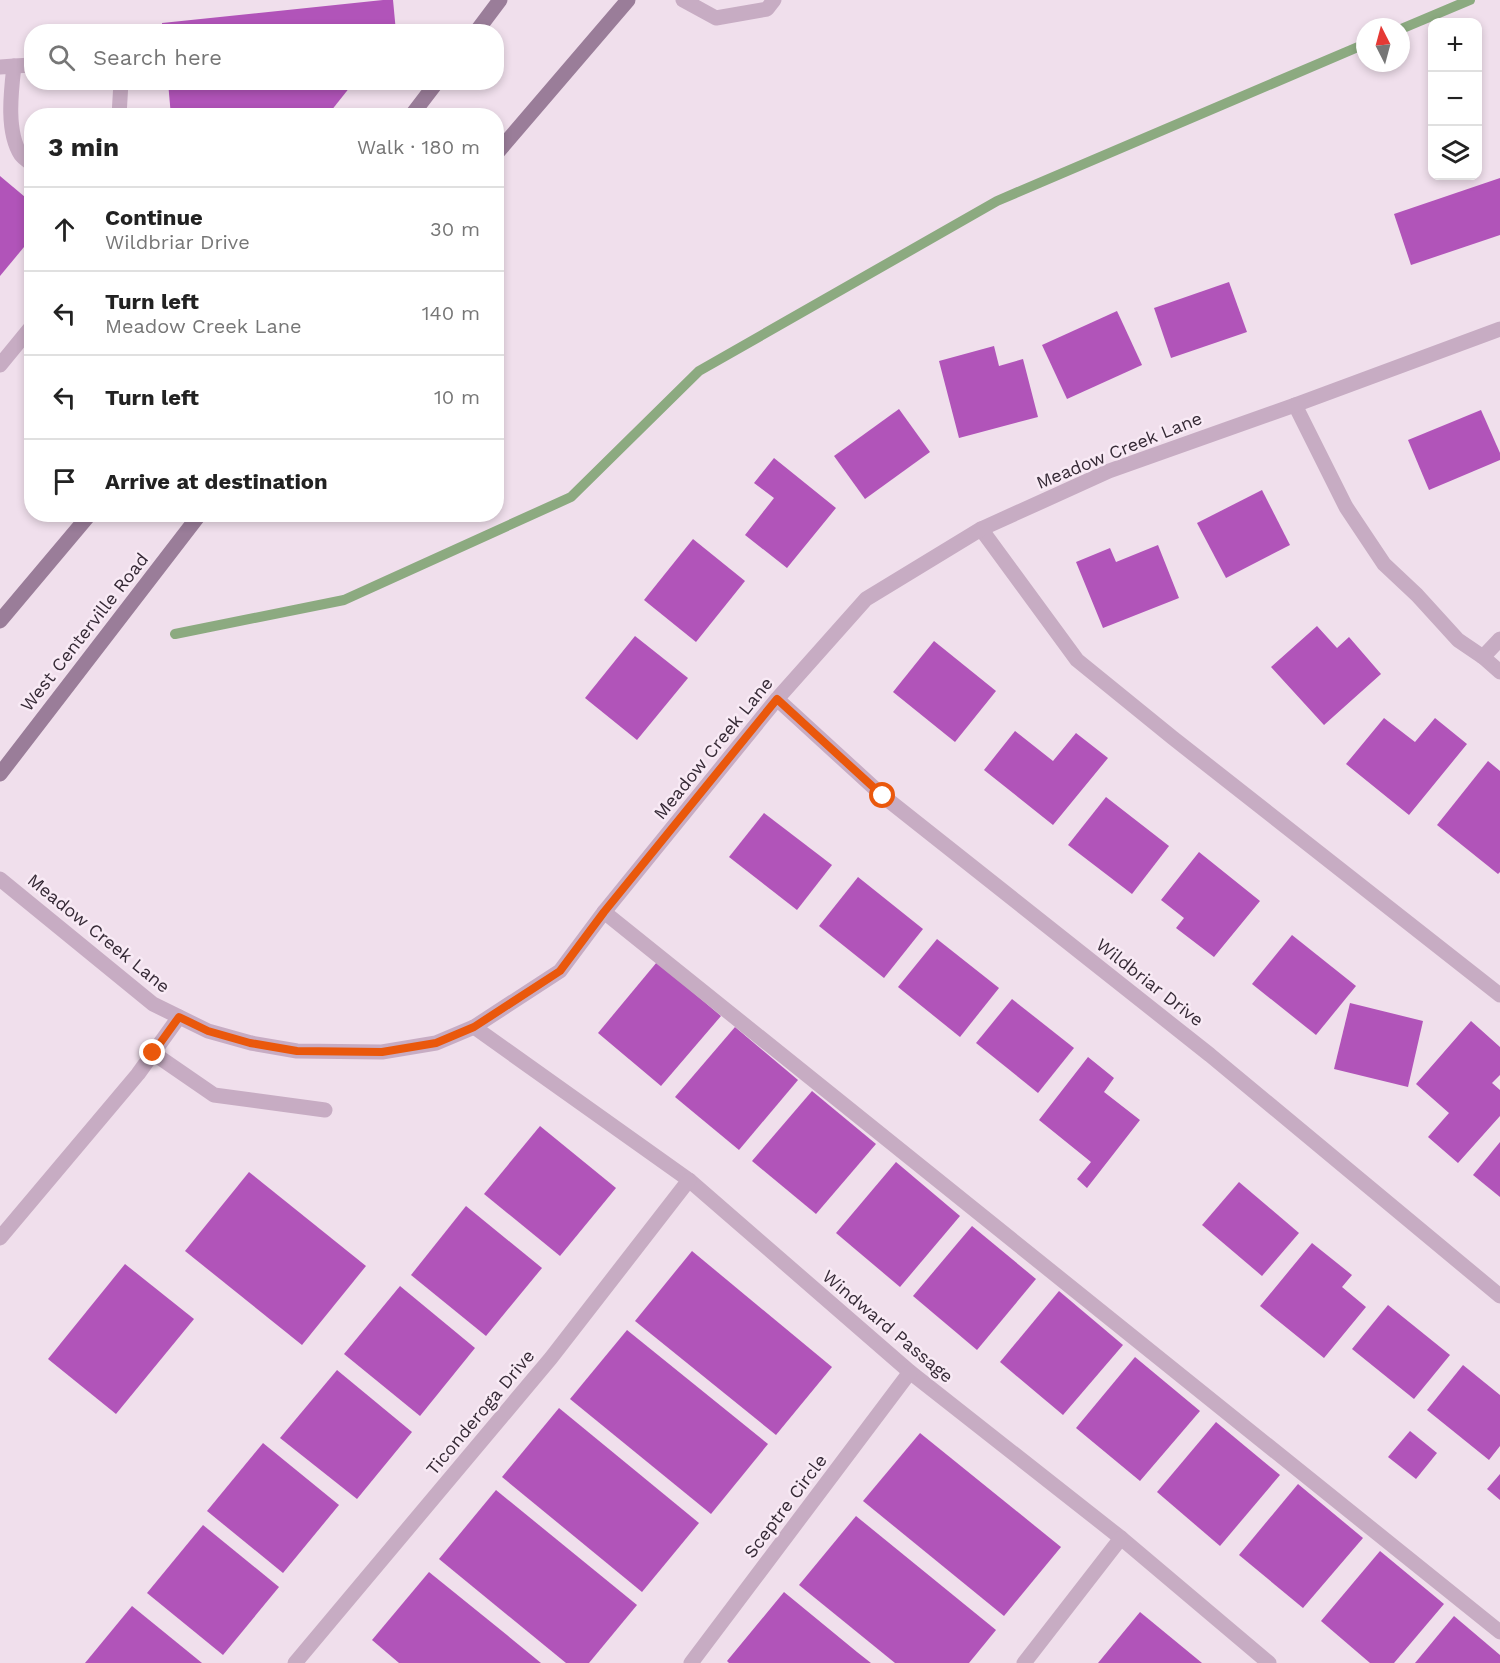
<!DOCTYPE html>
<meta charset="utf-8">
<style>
body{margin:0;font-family:"Work Sans",sans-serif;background:#f2f2f2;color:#222}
.controls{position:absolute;right:18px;top:18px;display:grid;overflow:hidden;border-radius:12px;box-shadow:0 3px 9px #0003}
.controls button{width:54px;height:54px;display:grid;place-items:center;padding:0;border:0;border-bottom:2px solid #e0e0e0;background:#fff;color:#222;font:30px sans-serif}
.compass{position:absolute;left:1356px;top:18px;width:54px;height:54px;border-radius:50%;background:#fff;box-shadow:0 3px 9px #0003;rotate:354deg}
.stop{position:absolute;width:18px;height:18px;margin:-14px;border:4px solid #ea580c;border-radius:50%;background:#fff}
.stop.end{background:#ea580c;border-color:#fff;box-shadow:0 2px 6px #0008}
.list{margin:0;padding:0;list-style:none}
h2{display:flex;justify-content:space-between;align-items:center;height:78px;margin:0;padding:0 24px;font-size:26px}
h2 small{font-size:20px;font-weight:400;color:#767676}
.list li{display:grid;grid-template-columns:39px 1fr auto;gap:18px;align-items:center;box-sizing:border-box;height:84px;padding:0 24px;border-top:2px solid #e0e0e0}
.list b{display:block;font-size:22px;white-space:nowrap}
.list p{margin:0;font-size:20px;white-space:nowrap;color:#767676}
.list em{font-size:20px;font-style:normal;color:#767676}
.icon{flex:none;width:33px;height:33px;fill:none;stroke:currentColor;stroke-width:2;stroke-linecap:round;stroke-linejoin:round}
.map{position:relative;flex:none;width:1500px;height:1663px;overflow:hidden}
.search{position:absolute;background:#fff;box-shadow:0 3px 9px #0003;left:24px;top:24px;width:480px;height:66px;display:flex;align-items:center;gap:15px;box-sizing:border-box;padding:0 21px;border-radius:24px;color:#767676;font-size:22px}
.panel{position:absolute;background:#fff;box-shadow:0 3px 9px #0003;left:24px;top:108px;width:480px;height:414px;border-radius:24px}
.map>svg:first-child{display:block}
</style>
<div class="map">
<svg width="1500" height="1663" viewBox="0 0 1500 1663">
<rect width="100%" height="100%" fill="#f0dfec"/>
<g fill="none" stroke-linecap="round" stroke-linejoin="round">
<g stroke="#8caa80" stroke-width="10">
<path d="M1401 29 1470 0"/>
<path d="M175 634 344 600 571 497 699 371 997 201 1365 44"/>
</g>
</g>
<g fill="#b154b9">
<path d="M383 0H393L396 32H162V23Z"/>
<path d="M168 82H354L327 116H171Z"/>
<path d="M0 176 25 197 29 241 0 276Z"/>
<path d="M1500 178V235L1411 265 1394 214Z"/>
<path d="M1229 282 1247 332 1171 358 1154 308Z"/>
<path d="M1117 311 1142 365 1067 399 1042 345Z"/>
<path d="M994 346 999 366 1023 359 1038 417 959 438 939 361Z"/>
<path d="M899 409 930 452 865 499 834 456Z"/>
<path d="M1481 410 1500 453V460L1429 490 1408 440Z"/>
<path d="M774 458 836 508 787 568 745 535 774 498 754 483Z"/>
<path d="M1262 490 1290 545 1226 578 1197 523Z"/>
<path d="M693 539 745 581 696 642 644 600Z"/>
<path d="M1158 545 1179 598 1103 628 1076 562 1110 548 1116 562Z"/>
<path d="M1317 626 1337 648 1349 637 1381 674 1324 725 1271 667Z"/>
<path d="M635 636 688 678 637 740 585 698Z"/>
<path d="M934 641 996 691 955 742 893 692Z"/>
<path d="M1384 718 1415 742 1435 718 1467 744 1409 815 1346 764Z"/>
<path d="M1015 731 1053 761 1076 733 1108 758 1053 825 984 770Z"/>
<path d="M1488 761 1500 771V872L1498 874 1437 825Z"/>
<path d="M1106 797 1169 846 1132 894 1068 845Z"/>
<path d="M764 813 832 865 797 910 729 857Z"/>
<path d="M1199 852 1260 901 1214 957 1176 928 1184 918 1161 900Z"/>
<path d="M858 877 923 929 884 978 819 926Z"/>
<path d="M1292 935 1356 986 1316 1035 1252 984Z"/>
<path d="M937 939 999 988 960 1037 898 987Z"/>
<path d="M657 962 721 1016 661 1086 598 1033Z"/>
<path d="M1012 999 1074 1048 1038 1093 976 1043Z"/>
<path d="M1350 1003 1423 1021 1408 1087 1334 1069Z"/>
<path d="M1471 1021 1500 1047V1075L1492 1083 1500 1090V1116L1458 1163 1428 1137 1449 1113 1416 1084Z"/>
<path d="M735 1027 798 1080 739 1150 675 1097Z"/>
<path d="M1088 1057 1114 1078 1104 1092 1140 1120 1087 1188 1077 1179 1091 1162 1039 1120Z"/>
<path d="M812 1091 876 1144 816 1214 752 1161Z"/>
<path d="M540 1126 616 1188 560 1256 484 1194Z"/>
<path d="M1500 1142V1197L1473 1175Z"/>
<path d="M896 1162 960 1216 900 1287 836 1233Z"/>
<path d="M249 1172 366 1266 302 1345 185 1251Z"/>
<path d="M1239 1182 1299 1233 1262 1276 1202 1225Z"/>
<path d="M466 1206 542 1268 486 1336 411 1275Z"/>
<path d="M972 1226 1036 1279 977 1350 913 1296Z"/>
<path d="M1312 1243 1352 1275 1342 1287 1366 1307 1324 1358 1260 1306Z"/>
<path d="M692 1251 832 1367 776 1435 635 1321Z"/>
<path d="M125 1264 194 1319 116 1414 48 1359Z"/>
<path d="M400 1286 475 1348 420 1416 344 1354Z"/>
<path d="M1059 1291 1123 1345 1063 1415 1000 1362Z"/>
<path d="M1388 1305 1450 1355 1414 1399 1352 1349Z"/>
<path d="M627 1330 768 1444 711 1514 570 1399Z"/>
<path d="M1135 1357 1200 1411 1140 1481 1076 1428Z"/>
<path d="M1463 1365 1500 1395V1446L1489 1460 1427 1410Z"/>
<path d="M337 1370 412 1432 357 1499 280 1438Z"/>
<path d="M559 1408 699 1523 642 1592 502 1477Z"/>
<path d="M1216 1422 1280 1475 1220 1546 1157 1492Z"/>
<path d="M1410 1431 1437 1453 1416 1479 1388 1457Z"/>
<path d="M920 1433 1061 1547 1004 1616 863 1501Z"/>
<path d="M263 1443 339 1505 283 1573 207 1511Z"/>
<path d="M1500 1474V1500L1487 1489Z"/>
<path d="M1298 1484 1363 1538 1303 1608 1239 1555Z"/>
<path d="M496 1490 637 1605 589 1663H566L439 1559Z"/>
<path d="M856 1516 996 1630 969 1663H895L799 1585Z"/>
<path d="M203 1525 279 1587 223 1655 147 1593Z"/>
<path d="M1380 1551 1444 1604 1394 1663H1370L1321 1621Z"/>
<path d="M429 1572 502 1631 541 1663H399L372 1640Z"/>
<path d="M784 1592 857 1652 871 1663H729L727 1661Z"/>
<path d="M132 1606 202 1663H85Z"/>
<path d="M1140 1612 1202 1663H1098Z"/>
<path d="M1454 1616 1500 1655V1663H1415Z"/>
</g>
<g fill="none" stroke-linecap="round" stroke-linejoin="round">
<g stroke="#c7acc3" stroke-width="15">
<path d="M683 0 716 18 767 9 774 0"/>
<path d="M14 66 32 65"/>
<path d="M0 67 14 66C11 92 6 132 21 155 23 158 28 161 32 164"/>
<path d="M119 116 121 82"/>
<path d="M0 365 32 326"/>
<path d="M981 529 1077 660 1173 738 1500 995"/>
<path d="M1483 657 1500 639"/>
<path d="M604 912 1500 1632"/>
<path d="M153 1053 214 1095 325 1110"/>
<path d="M0 1238 138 1074 179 1017"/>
</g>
<g stroke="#c7acc3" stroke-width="15">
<path d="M1295 405 1346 507 1384 564 1417 595 1458 640 1483 657 1500 672"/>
<path d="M777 699 883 796 1210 1055 1500 1296"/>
<path d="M0 879 153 1004 208 1031 251 1043 297 1051 382 1052 436 1043 474 1027 560 971 604 912 777 699 866 599 981 529 1109 471 1295 405 1500 329"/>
<path d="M474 1027 689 1180 910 1372 1121 1538 1269 1663"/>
<path d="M295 1663 551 1358 689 1180"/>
<path d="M691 1663 910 1372"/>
<path d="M1024 1663 1121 1538"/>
</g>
<g stroke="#9a7d99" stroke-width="15">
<path d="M476 32 500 0"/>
<path d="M411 116 437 82"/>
<path d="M496 154 628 0"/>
<path d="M0 621 90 514"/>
<path d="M0 774 200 514"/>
</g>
</g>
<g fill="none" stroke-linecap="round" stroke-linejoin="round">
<path stroke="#ea580c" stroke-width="8" d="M153 1053 179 1017 208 1031 250 1043 297 1051 382 1052 436 1043 474 1027 560 971 604 912 777 699 883 796"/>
</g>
<g text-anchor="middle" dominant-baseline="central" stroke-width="5" stroke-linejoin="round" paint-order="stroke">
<g font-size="18" fill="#362a36" stroke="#f8eaf5">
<text transform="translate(1119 450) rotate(-22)">Meadow Creek Lane</text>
<text transform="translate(84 632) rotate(-52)">West Centerville Road</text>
<text transform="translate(713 748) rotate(-51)">Meadow Creek Lane</text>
<text transform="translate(99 933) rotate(39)">Meadow Creek Lane</text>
<text transform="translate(1150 982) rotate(38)">Wildbriar Drive</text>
<text transform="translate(888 1326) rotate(40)">Windward Passage</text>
<text transform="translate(480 1412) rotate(-50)">Ticonderoga Drive</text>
<text transform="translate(785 1506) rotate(-53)">Sceptre Circle</text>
</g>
</g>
</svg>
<div class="controls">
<button>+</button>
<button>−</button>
<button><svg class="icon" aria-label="layers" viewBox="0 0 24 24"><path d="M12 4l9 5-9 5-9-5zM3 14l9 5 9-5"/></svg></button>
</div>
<svg class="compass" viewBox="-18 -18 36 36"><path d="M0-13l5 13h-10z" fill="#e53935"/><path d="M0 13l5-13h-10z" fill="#767676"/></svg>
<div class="stop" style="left:883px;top:796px"></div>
<div class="stop end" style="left:153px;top:1053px"></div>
<div class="search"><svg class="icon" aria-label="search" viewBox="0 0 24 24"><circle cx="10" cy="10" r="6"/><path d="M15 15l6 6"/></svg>Search here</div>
<section class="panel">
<h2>3 min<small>Walk · 180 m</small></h2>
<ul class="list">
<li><svg class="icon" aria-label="ahead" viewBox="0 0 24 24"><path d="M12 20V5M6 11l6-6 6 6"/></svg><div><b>Continue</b><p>Wildbriar Drive</p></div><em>30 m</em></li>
<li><svg class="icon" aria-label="left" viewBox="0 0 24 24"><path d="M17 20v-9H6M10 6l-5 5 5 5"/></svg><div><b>Turn left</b><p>Meadow Creek Lane</p></div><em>140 m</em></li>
<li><svg class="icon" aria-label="left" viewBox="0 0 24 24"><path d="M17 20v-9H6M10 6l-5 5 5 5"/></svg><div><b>Turn left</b></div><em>10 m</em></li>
<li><svg class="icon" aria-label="arrive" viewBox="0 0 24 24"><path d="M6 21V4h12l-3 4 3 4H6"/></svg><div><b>Arrive at destination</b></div></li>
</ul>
</section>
</div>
